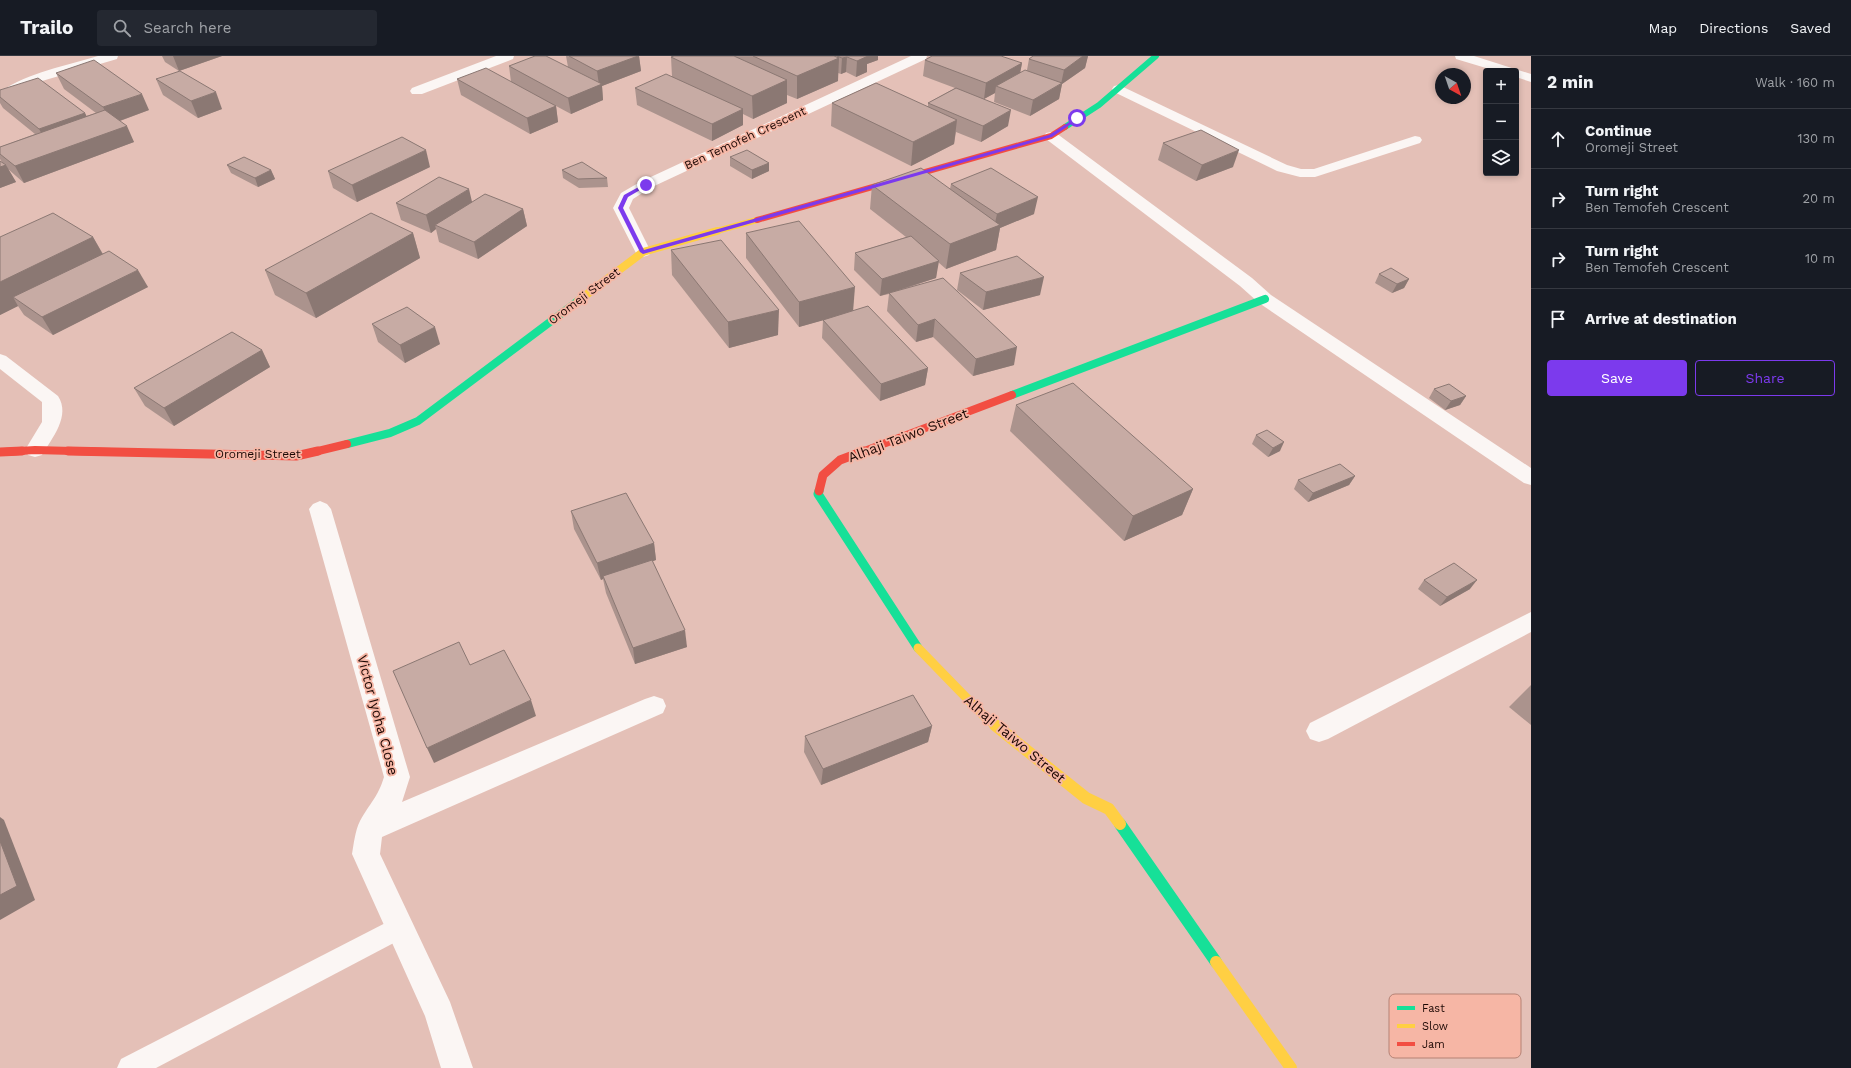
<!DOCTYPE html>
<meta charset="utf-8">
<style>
body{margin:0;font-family:"Work Sans",sans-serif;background:#242831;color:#f1f3f6}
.controls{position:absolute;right:12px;top:12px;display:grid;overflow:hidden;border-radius:4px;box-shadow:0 2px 6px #0003}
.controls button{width:36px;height:36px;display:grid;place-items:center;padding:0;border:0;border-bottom:1px solid #363941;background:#171b24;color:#f1f3f6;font:20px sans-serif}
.compass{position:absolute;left:1435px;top:12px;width:36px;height:36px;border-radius:50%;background:#171b24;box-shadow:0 2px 6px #0003;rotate:140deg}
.stop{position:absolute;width:12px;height:12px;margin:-9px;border:3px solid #7c3aed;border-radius:50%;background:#fff}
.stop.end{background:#7c3aed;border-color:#fff;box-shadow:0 1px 4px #0008}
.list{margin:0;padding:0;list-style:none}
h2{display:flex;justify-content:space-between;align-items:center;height:52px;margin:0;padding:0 16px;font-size:17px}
h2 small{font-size:13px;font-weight:400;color:#9ea1a6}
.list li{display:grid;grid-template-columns:26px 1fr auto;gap:12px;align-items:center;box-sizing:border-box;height:60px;padding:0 16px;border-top:1px solid #363941}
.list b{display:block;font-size:15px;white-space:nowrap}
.list p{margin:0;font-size:13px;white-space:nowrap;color:#9ea1a6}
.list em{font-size:13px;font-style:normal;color:#9ea1a6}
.actions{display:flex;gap:8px;padding:12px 16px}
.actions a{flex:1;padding:9px 0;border:1px solid #7c3aed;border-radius:4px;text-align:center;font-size:14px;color:#7c3aed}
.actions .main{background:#7c3aed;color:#fff}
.icon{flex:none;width:22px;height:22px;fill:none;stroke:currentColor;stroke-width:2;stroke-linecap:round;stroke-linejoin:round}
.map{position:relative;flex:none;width:1531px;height:1012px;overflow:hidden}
header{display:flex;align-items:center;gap:24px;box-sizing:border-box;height:56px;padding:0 20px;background:#171b24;border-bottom:1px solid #363941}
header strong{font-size:19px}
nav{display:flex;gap:22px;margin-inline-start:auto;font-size:14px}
.search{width:280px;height:36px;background:#242831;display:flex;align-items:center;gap:10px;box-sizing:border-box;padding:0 14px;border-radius:4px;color:#9ea1a6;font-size:15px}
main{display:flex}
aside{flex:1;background:#171b24}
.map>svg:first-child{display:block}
</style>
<header>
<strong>Trailo</strong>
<div class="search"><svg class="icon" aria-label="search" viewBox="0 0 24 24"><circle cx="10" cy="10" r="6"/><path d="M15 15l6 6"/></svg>Search here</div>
<nav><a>Map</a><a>Directions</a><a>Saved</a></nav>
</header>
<main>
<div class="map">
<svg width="1531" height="1012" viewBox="0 0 1531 1012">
<rect width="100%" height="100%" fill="#e4c0b7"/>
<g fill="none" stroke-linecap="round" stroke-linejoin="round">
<path fill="#fbf6f4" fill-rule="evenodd" d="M399 860 407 864 411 872 407 880 156 1012H117L121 1003Z"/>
<g fill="#fbf6f4" fill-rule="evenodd">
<path d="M98 0H118L117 3 42 25 0 46V36C29 16 66 10 98 0Z"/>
<path d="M496 0H514L513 3 422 38H412L410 35 412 32Z"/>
<path d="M911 0H927L926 3 650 132 633 143 629 152 651 196 649 199 643 201 637 199 613 152 621 137 640 126Z"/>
<path d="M1455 0H1474L1531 18V26L1516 21V15H1496L1456 3Z"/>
<path d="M1119 29 1287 109 1301 113H1314L1415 80 1420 81 1422 84 1420 87 1315 121H1300L1277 115 1114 36 1112 33 1114 30Z"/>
<path d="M1051 76 1056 77 1252 222 1271 239 1531 412V429L1524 427 1259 247 1240 230 1046 83 1044 80 1046 77Z"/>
<path d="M0 298 6 300 58 340C71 360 52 382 42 399L35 401 28 399 25 394 42 366V346L0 313Z"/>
<path d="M320 445 327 448 331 453 410 721 402 746 645 643 654 640 663 643 666 650 663 657 382 781 380 798 450 946 473 1012H441L425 960 352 798C354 787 355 775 360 765 370 747 378 741 384 721L309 453 313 448Z"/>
<path d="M1531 556V576L1328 683 1319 686 1310 683 1306 675 1310 667Z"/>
</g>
<path stroke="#16e098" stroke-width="6" d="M1065 71 1099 49 1156 0"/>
<g stroke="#16e098" stroke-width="8">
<path d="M1012 339 1265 243"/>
<path d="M347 388 390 377 418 365 578 245"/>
</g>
<path stroke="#16e098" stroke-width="9" d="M819 435 818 438 918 592"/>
<path stroke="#16e098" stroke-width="12" d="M1120 768 1216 906"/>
<path stroke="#ffcf43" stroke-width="6" d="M713 176 757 164"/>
<path stroke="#ffcf43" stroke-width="8" d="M578 245 643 196 717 175"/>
<path stroke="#ffcf43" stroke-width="9" d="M918 592 985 661 996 670"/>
<g stroke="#ffcf43" stroke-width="12">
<path d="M995 669 1086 742 1109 753 1120 768"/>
<path d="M1216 906 1291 1012"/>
</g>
<path stroke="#f24e42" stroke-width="6" d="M757 164 1051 80 1065 71"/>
<g stroke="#f24e42" stroke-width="8">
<path d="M4 396 35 394 111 396"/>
<path d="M314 396 347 388"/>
<path d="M862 396 1012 339"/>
</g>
<g stroke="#f24e42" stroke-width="9">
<path d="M68 395 296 400 318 395"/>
<path d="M0 396 22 395"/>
<path d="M819 435 823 419 840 404 864 395"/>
</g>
</g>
<g fill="#ab938d">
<path d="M162 0H222L179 15 165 6Z"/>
<path d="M566 0H639L641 15 602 30 603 44 571 58 556 50 558 66 530 78 461 39 457 23 511 26 509 10 568 11Z"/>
<path d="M674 0H878V4L867 8V16L856 21 846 16 841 18 838 17V25L797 43 787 39V47L753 63 743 58V69L712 85 637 49 635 32 672 21 671 1Z"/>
<path d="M1033 0H1088L1085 12 1062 28 1059 43 1030 60 994 46 995 37 984 43 1008 70 981 86 956 76 954 88 911 110 831 70 832 47 928 51V47L955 32 923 20 925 4 1022 7 1020 17 1027 14 1029 3Z"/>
<path d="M56 17 149 54 120 65 134 86 24 127 8 113 16 126 0 132V105L2 106 0 103V91L35 78 3 52 0 47V34L85 57 86 60 96 57 64 33Z"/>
<path d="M156 23 222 53 198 62 163 39Z"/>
<path d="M1163 87 1233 111 1196 125 1158 104Z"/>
<path d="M730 101 769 107V115L752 123 730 110Z"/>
<path d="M227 109 271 114 275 123 258 131 231 117Z"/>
<path d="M430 111 357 146 333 132 328 115Z"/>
<path d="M562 114 607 122 608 131 579 132 563 122Z"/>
<path d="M951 128 1034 158 1000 172 996 194 946 213 938 206 936 222 898 235 1014 309 973 320 933 281 916 286 887 255 889 238 880 240 854 214 855 197 906 181 870 153 872 129 950 133Z"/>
<path d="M472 146 523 153 527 170 478 203 439 186 436 173 431 177 401 164 396 147Z"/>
<path d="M413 177 420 202 316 262 275 239 265 214Z"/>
<path d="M746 177 853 255 928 312 925 329 880 345 822 282 823 264 799 271 746 202Z"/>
<path d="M0 181H93L103 198 148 231 53 279 24 259 18 250 0 259Z"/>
<path d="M671 194 778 279 729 292 672 219Z"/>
<path d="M960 217 1040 239 983 254 957 234Z"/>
<path d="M1379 218 1409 223 1404 232 1392 237 1375 227Z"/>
<path d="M372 268 440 288 405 307 378 286Z"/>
<path d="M262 294 270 311 174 370 145 350 134 332Z"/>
<path d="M1434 333 1466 340 1460 349 1445 354 1429 342Z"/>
<path d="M1016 349 1193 433 1182 459 1124 485 1010 375Z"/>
<path d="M1256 379 1280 395 1268 401 1252 388Z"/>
<path d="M1355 420 1349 429 1308 446 1294 433 1298 424Z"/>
<path d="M571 455 654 487 656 504 652 505 687 591 635 608 606 537 603 523 601 524 574 473Z"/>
<path d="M1424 524 1470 533 1440 550 1418 533Z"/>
<path d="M1531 629V669L1509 651Z"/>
<path d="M932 670 928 686 821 729 804 696 805 680Z"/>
</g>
<g fill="#8b7873">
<path d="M173 0H222L179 15Z"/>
<path d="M638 0H639L641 15 602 30 603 44 571 58 568 42 599 29 597 15Z"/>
<path d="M858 0H878V4L867 8V16L856 21 857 5Z"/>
<path d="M1083 0H1088L1085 12 1062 28 1059 43 1030 60 1033 44 1061 28 1064 14Z"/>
<path d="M847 1 846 16 841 18 842 2Z"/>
<path d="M839 2 838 25 797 43V20Z"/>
<path d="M1022 7 1019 23 996 30 995 37 984 43 986 27Z"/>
<path d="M787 24V47L753 63 752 40Z"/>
<path d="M216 36 222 53 198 62 191 45Z"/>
<path d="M142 38 149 54 111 68 103 51Z"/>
<path d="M556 50 558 66 530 78 527 62Z"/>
<path d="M743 53V69L712 85V68Z"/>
<path d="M1011 54 1008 70 981 86 983 70Z"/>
<path d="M85 57 93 73 48 89 39 73Z"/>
<path d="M957 64 954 88 911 110 913 86Z"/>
<path d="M127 70 134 86 24 127 15 110Z"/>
<path d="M426 94 430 111 357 146 352 129Z"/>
<path d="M1239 94 1233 111 1196 125 1202 109Z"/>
<path d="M769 107V115L752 123V114Z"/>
<path d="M6 109 16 126 0 132V111Z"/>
<path d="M271 114 275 123 258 131 255 122Z"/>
<path d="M469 133 473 150 435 169 436 173 431 177 426 159Z"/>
<path d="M1038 141 1034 158 1000 172 996 194 946 213 950 188 994 171 997 158Z"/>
<path d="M523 153 527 170 478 203 474 186Z"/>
<path d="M413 177 420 202 316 262 306 237Z"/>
<path d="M93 181 107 206 13 241 18 250 0 259V226Z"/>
<path d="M939 205 936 222 880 240 882 223Z"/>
<path d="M138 214 148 231 53 279 42 261Z"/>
<path d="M1044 221 1040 239 983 254 986 236Z"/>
<path d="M1409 223 1404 232 1392 237 1397 228Z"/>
<path d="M855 231 853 256 799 271V246Z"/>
<path d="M779 254 778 279 729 292 728 266Z"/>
<path d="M935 263 933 281 916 286 918 269Z"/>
<path d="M435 271 440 288 405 307 400 289Z"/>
<path d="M1017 291 1014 309 973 320 976 303Z"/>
<path d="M262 294 270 311 174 370 164 352Z"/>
<path d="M928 312 925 329 880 345 881 328Z"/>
<path d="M1466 340 1460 349 1445 354 1451 345Z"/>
<path d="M1284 386 1280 395 1268 401 1273 392Z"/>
<path d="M1355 420 1349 429 1308 446 1313 437Z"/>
<path d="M1193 433 1182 459 1124 485 1133 460Z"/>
<path d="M654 487 656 504 604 523 603 520V523L601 524 597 507Z"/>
<path d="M1477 524 1470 533 1440 550 1447 541Z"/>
<path d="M685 574 687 591 635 608 633 592Z"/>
<path d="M531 644 536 660 434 707 427 692Z"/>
<path d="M932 670 928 686 821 729 823 713Z"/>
<path d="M0 761 4 764 35 844 0 864Z"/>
</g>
<g fill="#c7aba4" stroke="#8b7873">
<path d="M535 0H546L602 28 568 42 509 10Z"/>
<path d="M569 0H638L597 15Z"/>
<path d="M674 0H734L787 24 752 40 671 1Z"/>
<path d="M753 0H834L839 2 797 20Z"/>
<path d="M837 0H868L857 5 847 1 842 2Z"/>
<path d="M932 0H1001L1022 7 986 27 925 4Z"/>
<path d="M1033 0H1083L1064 14 1029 3Z"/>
<path d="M94 4 142 38 103 51 56 17Z"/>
<path d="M486 12 556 50 527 62 457 23Z"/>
<path d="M1025 14 1062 27 1033 44 996 30Z"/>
<path d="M180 15 216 36 191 45 156 23Z"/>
<path d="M666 18 743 53 712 68 635 32Z"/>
<path d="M38 22 85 57 39 73 0 41V34Z"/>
<path d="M876 27 957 64 913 86 832 47Z"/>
<path d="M956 32 1011 54 983 70 928 47Z"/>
<path d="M105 54 127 70 15 110 0 98V91Z"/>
<path d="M1201 74 1239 94 1202 109 1163 87Z"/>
<path d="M402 81 426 94 352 129 328 115Z"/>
<path d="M747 94 769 107 752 114 730 101Z"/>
<path d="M244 101 271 114 255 122 227 109Z"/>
<path d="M0 105 6 109 0 111Z"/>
<path d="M582 106 607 122 578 123 562 114Z"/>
<path d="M921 112 1000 169 950 188 872 129Z"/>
<path d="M991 112 1038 141 997 158 951 128Z"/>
<path d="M439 121 469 133 426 159 396 147Z"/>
<path d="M485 138 523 153 474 186 435 169Z"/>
<path d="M53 157 93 181 0 226V181Z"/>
<path d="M371 157 413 177 306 237 265 214Z"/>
<path d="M799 165 855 231 799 246 746 177Z"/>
<path d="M911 180 939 205 882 223 855 197Z"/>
<path d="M721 184 779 254 728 266 671 194Z"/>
<path d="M109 195 138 214 42 261 13 241Z"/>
<path d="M1017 200 1044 221 986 236 960 217Z"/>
<path d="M1391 212 1409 223 1397 228 1379 218Z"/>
<path d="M943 222 1017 291 976 303 935 263 918 269 889 237Z"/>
<path d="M868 250 928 312 881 328 823 264Z"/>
<path d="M407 251 435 271 400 289 372 268Z"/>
<path d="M232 276 262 294 164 352 134 332Z"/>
<path d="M1073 327 1193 433 1133 460 1016 349Z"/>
<path d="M1449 328 1466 340 1451 345 1434 333Z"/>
<path d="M1267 374 1284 386 1273 392 1256 379Z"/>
<path d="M1340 408 1355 420 1313 437 1298 424Z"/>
<path d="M626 437 654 487 597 507 571 455Z"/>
<path d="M652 504 685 574 633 592 603 520Z"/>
<path d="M1454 507 1477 524 1447 541 1424 524Z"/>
<path d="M459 586 470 609 504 594 531 644 427 692 393 615Z"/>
<path d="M913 639 932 670 823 713 805 680Z"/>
<path d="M0 785 17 830 0 839Z"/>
</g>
<path fill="#7c3aed" d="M1077 61 1079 63 1052 81 643 198 640 196 618 152 624 139 644 128H647V130L628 141 623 152 644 194 1049 79Z"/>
<g text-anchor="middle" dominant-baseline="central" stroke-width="3.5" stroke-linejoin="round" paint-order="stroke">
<g font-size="12" fill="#1d0804" stroke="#f6b6a5">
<text transform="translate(745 82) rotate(-25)">Ben Temofeh Crescent</text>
<text transform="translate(584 240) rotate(-37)">Oromeji Street</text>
<text x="258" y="398">Oromeji Street</text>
</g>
<g font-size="14" fill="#1d0804" stroke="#f6b6a5">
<text transform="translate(908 379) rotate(-21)">Alhaji Taiwo Street</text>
<text transform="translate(378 659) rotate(75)">Victor Iyoha Close</text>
<text transform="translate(1015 683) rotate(40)">Alhaji Taiwo Street</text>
</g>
</g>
<rect x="1389" y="938" width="132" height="64" rx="6" fill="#f6b6a5" stroke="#b58275" stroke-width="1"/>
<rect x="1397" y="950" width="18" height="4" fill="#16e098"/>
<rect x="1397" y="968" width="18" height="4" fill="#ffcf43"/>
<rect x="1397" y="986" width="18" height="4" fill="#f24e42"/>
<g font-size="11" fill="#1d0804">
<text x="1422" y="956">Fast</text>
<text x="1422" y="974">Slow</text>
<text x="1422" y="992">Jam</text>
</g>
</svg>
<div class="controls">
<button>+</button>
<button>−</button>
<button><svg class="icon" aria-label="layers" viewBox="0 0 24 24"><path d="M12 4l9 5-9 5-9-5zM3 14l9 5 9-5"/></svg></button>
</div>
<svg class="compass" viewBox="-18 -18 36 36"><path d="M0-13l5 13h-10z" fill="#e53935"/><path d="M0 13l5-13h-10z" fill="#9ea1a6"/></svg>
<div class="stop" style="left:1077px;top:62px"></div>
<div class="stop end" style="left:646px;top:129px"></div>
</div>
<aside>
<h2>2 min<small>Walk · 160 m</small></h2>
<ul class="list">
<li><svg class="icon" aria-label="ahead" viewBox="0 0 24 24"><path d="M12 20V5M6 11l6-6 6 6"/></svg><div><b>Continue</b><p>Oromeji Street</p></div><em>130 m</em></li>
<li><svg class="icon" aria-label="right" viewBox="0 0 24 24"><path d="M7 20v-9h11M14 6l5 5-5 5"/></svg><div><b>Turn right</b><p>Ben Temofeh Crescent</p></div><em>20 m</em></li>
<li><svg class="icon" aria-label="right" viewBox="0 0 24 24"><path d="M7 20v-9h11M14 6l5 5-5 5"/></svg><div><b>Turn right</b><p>Ben Temofeh Crescent</p></div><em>10 m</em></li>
<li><svg class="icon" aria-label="arrive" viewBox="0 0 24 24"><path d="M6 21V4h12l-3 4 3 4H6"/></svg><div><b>Arrive at destination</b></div></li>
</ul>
<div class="actions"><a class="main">Save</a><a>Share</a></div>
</aside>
</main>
